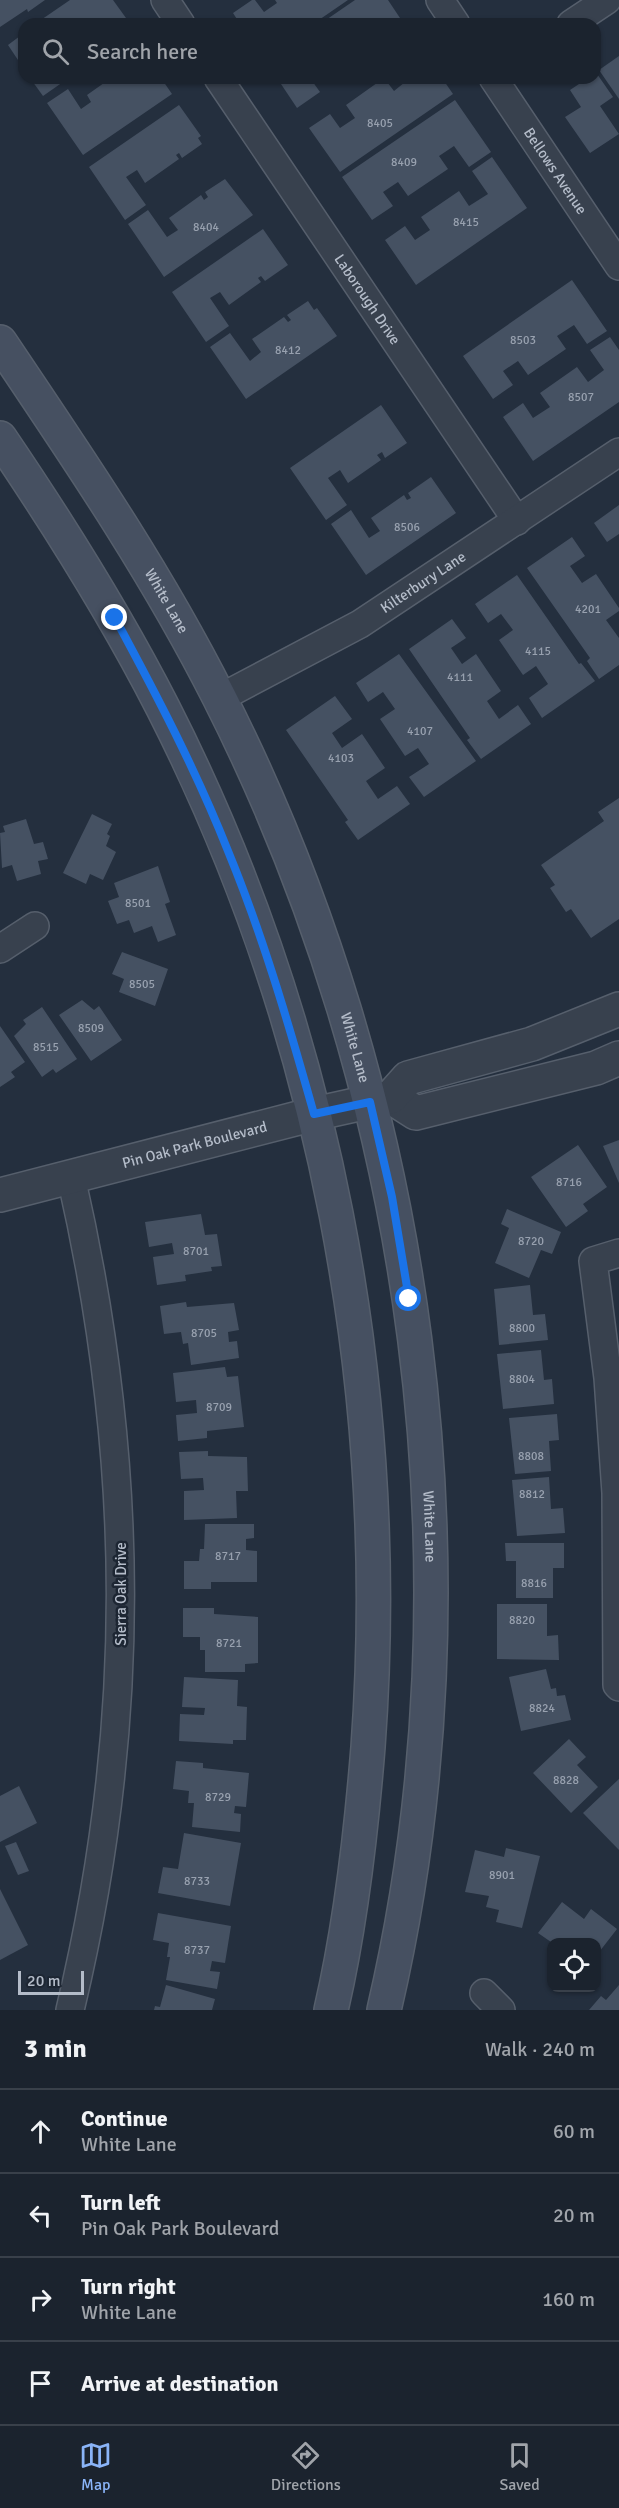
<!DOCTYPE html>
<meta charset="utf-8">
<style>
body{margin:0;font-family:Signika,sans-serif;background:#282f3a;color:#f1f3f6}
.controls{position:absolute;right:18px;bottom:18px;display:grid;overflow:hidden;border-radius:12px;box-shadow:0 2px 4px #0004}
.controls button{width:54px;height:54px;display:grid;place-items:center;padding:0;border:0;border-bottom:2px solid #39404a;background:#1b232e;color:#f1f3f6;font:30px sans-serif}
.scale{position:absolute;left:18px;bottom:15px;width:66px;box-sizing:border-box;padding-left:6px;border:3px solid #b4bcc9;border-top:0;font-size:16px;line-height:21px;white-space:nowrap;color:#b4bcc9;-webkit-text-stroke:4px #1d2633;paint-order:stroke}
.stop{position:absolute;width:18px;height:18px;margin:-14px;border:4px solid #1a73e8;border-radius:50%;background:#fff}
.stop.end{background:#1a73e8;border-color:#fff;box-shadow:0 2px 6px #0008}
.list{margin:0;padding:0;list-style:none}
h2{display:flex;justify-content:space-between;align-items:center;height:78px;margin:0;padding:0 24px;font-size:26px}
h2 small{font-size:20px;font-weight:400;color:#a0a4aa}
.list li{display:grid;grid-template-columns:39px 1fr auto;gap:18px;align-items:center;box-sizing:border-box;height:84px;padding:0 24px;border-top:2px solid #39404a}
.list b{display:block;font-size:22px;white-space:nowrap}
.list p{margin:0;font-size:20px;white-space:nowrap;color:#a0a4aa}
.list em{font-size:20px;font-style:normal;color:#a0a4aa}
.icon{flex:none;width:33px;height:33px;fill:none;stroke:currentColor;stroke-width:2;stroke-linecap:round;stroke-linejoin:round}
.map{position:relative;flex:none;width:619px;height:2010px;overflow:hidden}
.search{position:absolute;background:#1b232e;box-shadow:0 2px 4px #0004;left:18px;right:18px;top:18px;height:66px;display:flex;align-items:center;gap:15px;box-sizing:border-box;padding:0 21px;border-radius:18px;color:#a0a4aa;font-size:22px}
.sheet{height:414px;background:#1b232e}
nav{display:flex;justify-content:space-around;align-items:center;box-sizing:border-box;height:84px;border-top:2px solid #39404a;background:#1b232e;font-size:16px;color:#a0a4aa}
nav a{display:grid;justify-items:center;gap:3px}
nav .on{color:#8ab4f8}
.map>svg:first-child{display:block}
</style>
<div class="map">
<svg width="619" height="2010" viewBox="0 0 619 2010">
<rect width="100%" height="100%" fill="#242f3e"/>
<g fill="#455162">
<path d="M0 0H45L28 12 27 9 0 27Z"/>
<path d="M70 0H113L126 18 117 24H35Z"/>
<path d="M252 0H255L264 12 277 3 275 0H348L313 24H240L233 13Z"/>
<path d="M355 0H388L404 24H320Z"/>
<path d="M20 36 24 38V69L8 45Z"/>
<path d="M619 56V99L599 70Z"/>
<path d="M595 71 613 97 600 106 619 134 590 153 565 117 581 107 570 90 588 78H595Z"/>
<path d="M30 78H60L63 82 43 96Z"/>
<path d="M111 78H161L172 94 83 155 47 103 68 89 81 109 91 102 87 95Z"/>
<path d="M277 78H310L320 92 297 108Z"/>
<path d="M384 78 394 91 410 78H442L453 94 340 172 309 128 330 114 340 128 355 118 346 105Z"/>
<path d="M455 100 491 152 469 167 454 146 439 156 448 169 408 196 398 182 383 192 393 206 372 220 342 177Z"/>
<path d="M179 105 201 136 198 138 202 144 182 158 179 153 176 155 179 159 145 183 137 170 126 177 146 205 125 220 89 167Z"/>
<path d="M492 157 527 208 416 285 385 240 405 226 415 240 430 230 421 217 459 191 469 206 488 194 472 171Z"/>
<path d="M225 179 253 215 164 277 128 224 148 210 167 237 178 230 169 218 201 195 204 200 208 197 205 192Z"/>
<path d="M263 229 288 265 265 281 261 276 258 278 261 282 229 305 220 292 210 298 229 326 206 342 172 292Z"/>
<path d="M572 280 607 331 587 344 574 325 557 336 566 349 528 375 518 361 503 371 513 385 493 399 463 356Z"/>
<path d="M308 301 314 310 317 308 337 336 246 399 210 347 230 333 250 361 261 352 252 339 284 317 288 322 291 320 287 315Z"/>
<path d="M610 337 619 350V402L533 461 503 417 523 403 533 418 550 407 540 393 577 367 588 382 604 370 590 350Z"/>
<path d="M381 405 407 443 385 458 382 452 377 455 381 460 348 483 340 470 328 478 347 505 326 520 290 468Z"/>
<path d="M431 477 456 513 366 575 331 524 351 510 369 538 380 531 371 518 404 495 407 500 411 498 408 493Z"/>
<path d="M619 505V534L607 542 594 523Z"/>
<path d="M572 537 585 556 570 566 582 583 596 574 619 608V611L606 620 619 638V665L599 679 587 661 590 658 527 568Z"/>
<path d="M517 575 579 664 581 663 595 681 542 718 529 698 548 684 536 666 523 675 499 640 513 630 501 614 488 623 475 604Z"/>
<path d="M452 619 466 638 451 648 462 664 476 654 501 691 487 701 499 719 518 705 531 724 481 759 467 740 470 738 409 649Z"/>
<path d="M399 654 476 761 424 797 409 777 429 764 418 748 405 756 380 719 395 709 383 692 368 702 356 683Z"/>
<path d="M335 696 352 719 332 733 342 748 362 734 385 768 366 781 378 799 397 786 410 804 358 840 345 822 348 820 286 730Z"/>
<path d="M619 798V919L591 938 571 909 566 912 550 888 555 885 541 865 604 821 598 812Z"/>
<path d="M92 814 112 824 107 834 110 836 106 846 116 852 103 880 90 874 86 884 63 873Z"/>
<path d="M26 819 34 844 43 842 48 859 38 861 41 874 17 881 12 865 2 868 0 833 5 832 3 826Z"/>
<path d="M158 866 170 902 165 904 176 935 158 942 152 926 134 933 129 920 117 924 108 901 119 897 114 883Z"/>
<path d="M122 952 168 969 155 1006 119 992 124 979 112 974Z"/>
<path d="M82 1000 94 1010 99 1006 122 1040 91 1061 59 1015Z"/>
<path d="M42 1007 77 1059 56 1073 53 1069 42 1077 14 1036 26 1024 23 1020Z"/>
<path d="M0 1026 25 1062 11 1072 15 1077 0 1087Z"/>
<path d="M619 1140V1183L603 1146Z"/>
<path d="M578 1145 607 1187 583 1204 588 1211 566 1227 531 1177Z"/>
<path d="M507 1209 561 1232 552 1254 541 1250 529 1278 495 1263 509 1228 501 1224Z"/>
<path d="M201 1214 205 1235 217 1234 222 1266 211 1267 212 1271 185 1275 186 1281 157 1285 153 1257 174 1254 172 1243 149 1247 145 1222Z"/>
<path d="M530 1285 533 1315 545 1314 548 1340 499 1345 494 1289Z"/>
<path d="M186 1302 187 1307 234 1303 239 1330 228 1332 229 1342 237 1341 239 1358 191 1365 188 1343 183 1344 181 1332 164 1334 160 1306Z"/>
<path d="M541 1350 544 1380 552 1379 554 1404 503 1409 497 1354Z"/>
<path d="M225 1367 227 1377 238 1376 244 1427 207 1431V1438L178 1441 176 1415 197 1413 196 1400 176 1402 173 1373Z"/>
<path d="M557 1414 559 1440 549 1441 551 1471 515 1474 509 1418Z"/>
<path d="M208 1451V1456L247 1457 248 1491H236L237 1518 184 1520V1491L204 1490 203 1478 181 1479 179 1452Z"/>
<path d="M549 1477 551 1509 563 1508 565 1533 517 1536 512 1480Z"/>
<path d="M205 1524H254V1538L246 1539V1550L257 1551V1582H211V1589H184V1561H199L200 1549H204Z"/>
<path d="M505 1543H564V1568H553V1598H516V1561H506Z"/>
<path d="M497 1604H547V1636L558 1635 559 1660 497 1659Z"/>
<path d="M183 1608H214V1614L258 1617V1663L245 1664V1672H205V1650H200V1637H183Z"/>
<path d="M546 1669 551 1689 556 1688 557 1696 565 1695 571 1720 521 1731 509 1677Z"/>
<path d="M184 1677 238 1680 237 1706 247 1707 246 1740H233V1744L179 1741 180 1714 204 1715 205 1708 182 1707Z"/>
<path d="M569 1739 586 1757 577 1765 598 1787 571 1813 533 1773Z"/>
<path d="M176 1761 203 1763V1768L249 1773 246 1807 235 1806 234 1813 241 1814 240 1832 192 1827 194 1803H188L189 1791 173 1789Z"/>
<path d="M619 1779V1850L583 1813Z"/>
<path d="M19 1786 37 1823 0 1842V1796Z"/>
<path d="M184 1833 241 1843 230 1906 158 1893 163 1867 178 1869Z"/>
<path d="M16 1842 29 1871 18 1875 5 1846Z"/>
<path d="M506 1848 540 1856 522 1928 496 1922 499 1910 486 1907 489 1896 465 1892 475 1850 504 1857Z"/>
<path d="M0 1889 28 1945 0 1960Z"/>
<path d="M562 1902 584 1919 591 1909 617 1929 596 1956V1942H551L538 1933Z"/>
<path d="M158 1913 231 1926 225 1963 212 1961 210 1971 220 1972 217 1989 166 1980 170 1957H167L169 1943 153 1940Z"/>
<path d="M166 1985 215 1999 212 2010H154L155 2006 160 2007Z"/>
<path d="M619 1985V2010H589L601 1996 606 2000Z"/>
</g>
<g fill="none" stroke-linecap="round" stroke-linejoin="round">
<g stroke="#565f6c" stroke-width="30">
<g id="minor">
<path d="M165 0 181 24"/>
<path d="M440 0 456 24"/>
<path d="M571 24 607 0"/>
<path id="s1" d="M218 78 517 521"/>
<path id="s2" d="M493 78 619 266"/>
<path id="s3" d="M220 698 360 624 619 452"/>
<path d="M0 949 35 926"/>
<path d="M619 1253 593 1261 608 1378 616 1493 617 1685 619 1687"/>
<path d="M484 1993 501 2010"/>
<path d="M70 2010C138 1727 136 1461 71 1177"/>
</g>
</g>
<g stroke="#565f6c" stroke-width="36">
<g id="tertiary">
<path d="M391 1097 416 1113 596 1068 619 1058"/>
<path id="s4" d="M0 1195 314 1114 391 1097 408 1078 532 1044 619 1009"/>
</g>
</g>
<g stroke="#565f6c" stroke-width="36">
<g id="secondary">
<path id="s5" d="M0 342C78 458 156 572 219 697 420 1093 485 1577 384 2010"/>
<path d="M0 438C59 525 115 614 163 708 325 1026 394 1392 368 1747 361 1835 351 1924 331 2010"/>
</g>
</g>
<use href="#minor" stroke="#38414e" stroke-width="27"/>
<use href="#tertiary" stroke="#38414e" stroke-width="33"/>
<use href="#secondary" stroke="#465061" stroke-width="33"/>
</g>
<g fill="none" stroke-linecap="round" stroke-linejoin="round">
<path stroke="#1a73e8" stroke-width="8" d="M115 618C156 694 196 770 228 851 263 936 289 1025 314 1114L370 1102 392 1197 409 1299"/>
</g>
<g text-anchor="middle" dominant-baseline="central" stroke-width="5" stroke-linejoin="round" paint-order="stroke">
<g font-size="12" fill="#98a1af">
<text x="380" y="123">8405</text>
<text x="404" y="162">8409</text>
<text x="466" y="222">8415</text>
<text x="206" y="227">8404</text>
<text x="523" y="340">8503</text>
<text x="288" y="350">8412</text>
<text x="581" y="397">8507</text>
<text x="407" y="527">8506</text>
<text x="588" y="609">4201</text>
<text x="538" y="651">4115</text>
<text x="460" y="677">4111</text>
<text x="420" y="731">4107</text>
<text x="341" y="758">4103</text>
<text x="138" y="903">8501</text>
<text x="142" y="984">8505</text>
<text x="91" y="1028">8509</text>
<text x="46" y="1047">8515</text>
<text x="569" y="1182">8716</text>
<text x="531" y="1241">8720</text>
<text x="196" y="1251">8701</text>
<text x="522" y="1328">8800</text>
<text x="204" y="1333">8705</text>
<text x="522" y="1379">8804</text>
<text x="219" y="1407">8709</text>
<text x="531" y="1456">8808</text>
<text x="532" y="1494">8812</text>
<text x="228" y="1556">8717</text>
<text x="534" y="1583">8816</text>
<text x="522" y="1620">8820</text>
<text x="229" y="1643">8721</text>
<text x="542" y="1708">8824</text>
<text x="566" y="1780">8828</text>
<text x="218" y="1797">8729</text>
<text x="502" y="1875">8901</text>
<text x="197" y="1881">8733</text>
<text x="197" y="1950">8737</text>
</g>
<g font-size="15" fill="#b4bcc9" stroke="#1d2633">
<text stroke="none"><textPath href="#s2" startOffset="112">Bellows Avenue</textPath></text>
<text stroke="none"><textPath href="#s1" startOffset="267">Laborough Drive</textPath></text>
<text stroke="none"><textPath href="#s3" startOffset="234">Kilterbury Lane</textPath></text>
<text stroke="none"><textPath href="#s5" startOffset="308">White Lane</textPath></text>
<text stroke="none"><textPath href="#s5" startOffset="794">White Lane</textPath></text>
<text stroke="none"><textPath href="#s4" startOffset="201">Pin Oak Park Boulevard</textPath></text>
<text stroke="none"><textPath href="#s5" startOffset="1280">White Lane</textPath></text>
<text transform="translate(121 1594) rotate(-90)">Sierra Oak Drive</text>
</g>
</g>
</svg>
<div class="controls">
<button><svg class="icon" aria-label="locate" viewBox="0 0 24 24"><circle cx="12" cy="12" r="6"/><path d="M12 2v4M12 18v4M2 12h4M18 12h4"/></svg></button>
</div>
<div class="scale">20 m</div>
<div class="stop" style="left:409px;top:1299px"></div>
<div class="stop end" style="left:115px;top:618px"></div>
<div class="search"><svg class="icon" aria-label="search" viewBox="0 0 24 24"><circle cx="10" cy="10" r="6"/><path d="M15 15l6 6"/></svg>Search here</div>
</div>
<section class="sheet">
<h2>3 min<small>Walk · 240 m</small></h2>
<ul class="list">
<li><svg class="icon" aria-label="ahead" viewBox="0 0 24 24"><path d="M12 20V5M6 11l6-6 6 6"/></svg><div><b>Continue</b><p>White Lane</p></div><em>60 m</em></li>
<li><svg class="icon" aria-label="left" viewBox="0 0 24 24"><path d="M17 20v-9H6M10 6l-5 5 5 5"/></svg><div><b>Turn left</b><p>Pin Oak Park Boulevard</p></div><em>20 m</em></li>
<li><svg class="icon" aria-label="right" viewBox="0 0 24 24"><path d="M7 20v-9h11M14 6l5 5-5 5"/></svg><div><b>Turn right</b><p>White Lane</p></div><em>160 m</em></li>
<li><svg class="icon" aria-label="arrive" viewBox="0 0 24 24"><path d="M6 21V4h12l-3 4 3 4H6"/></svg><div><b>Arrive at destination</b></div></li>
</ul>
</section>
<nav>
<a class="on"><svg class="icon" aria-label="map" viewBox="0 0 24 24"><path d="M3 6l6-2 6 2 6-2v14l-6 2-6-2-6 2zM9 4v14M15 6v14"/></svg>Map</a>
<a><svg class="icon" aria-label="directions" viewBox="0 0 24 24"><path d="M12 3l9 9-9 9-9-9zM9 14v-3h6M13 9l2 2-2 2"/></svg>Directions</a>
<a><svg class="icon" aria-label="saved" viewBox="0 0 24 24"><path d="M7 4h10v16l-5-4-5 4z"/></svg>Saved</a>
</nav>
